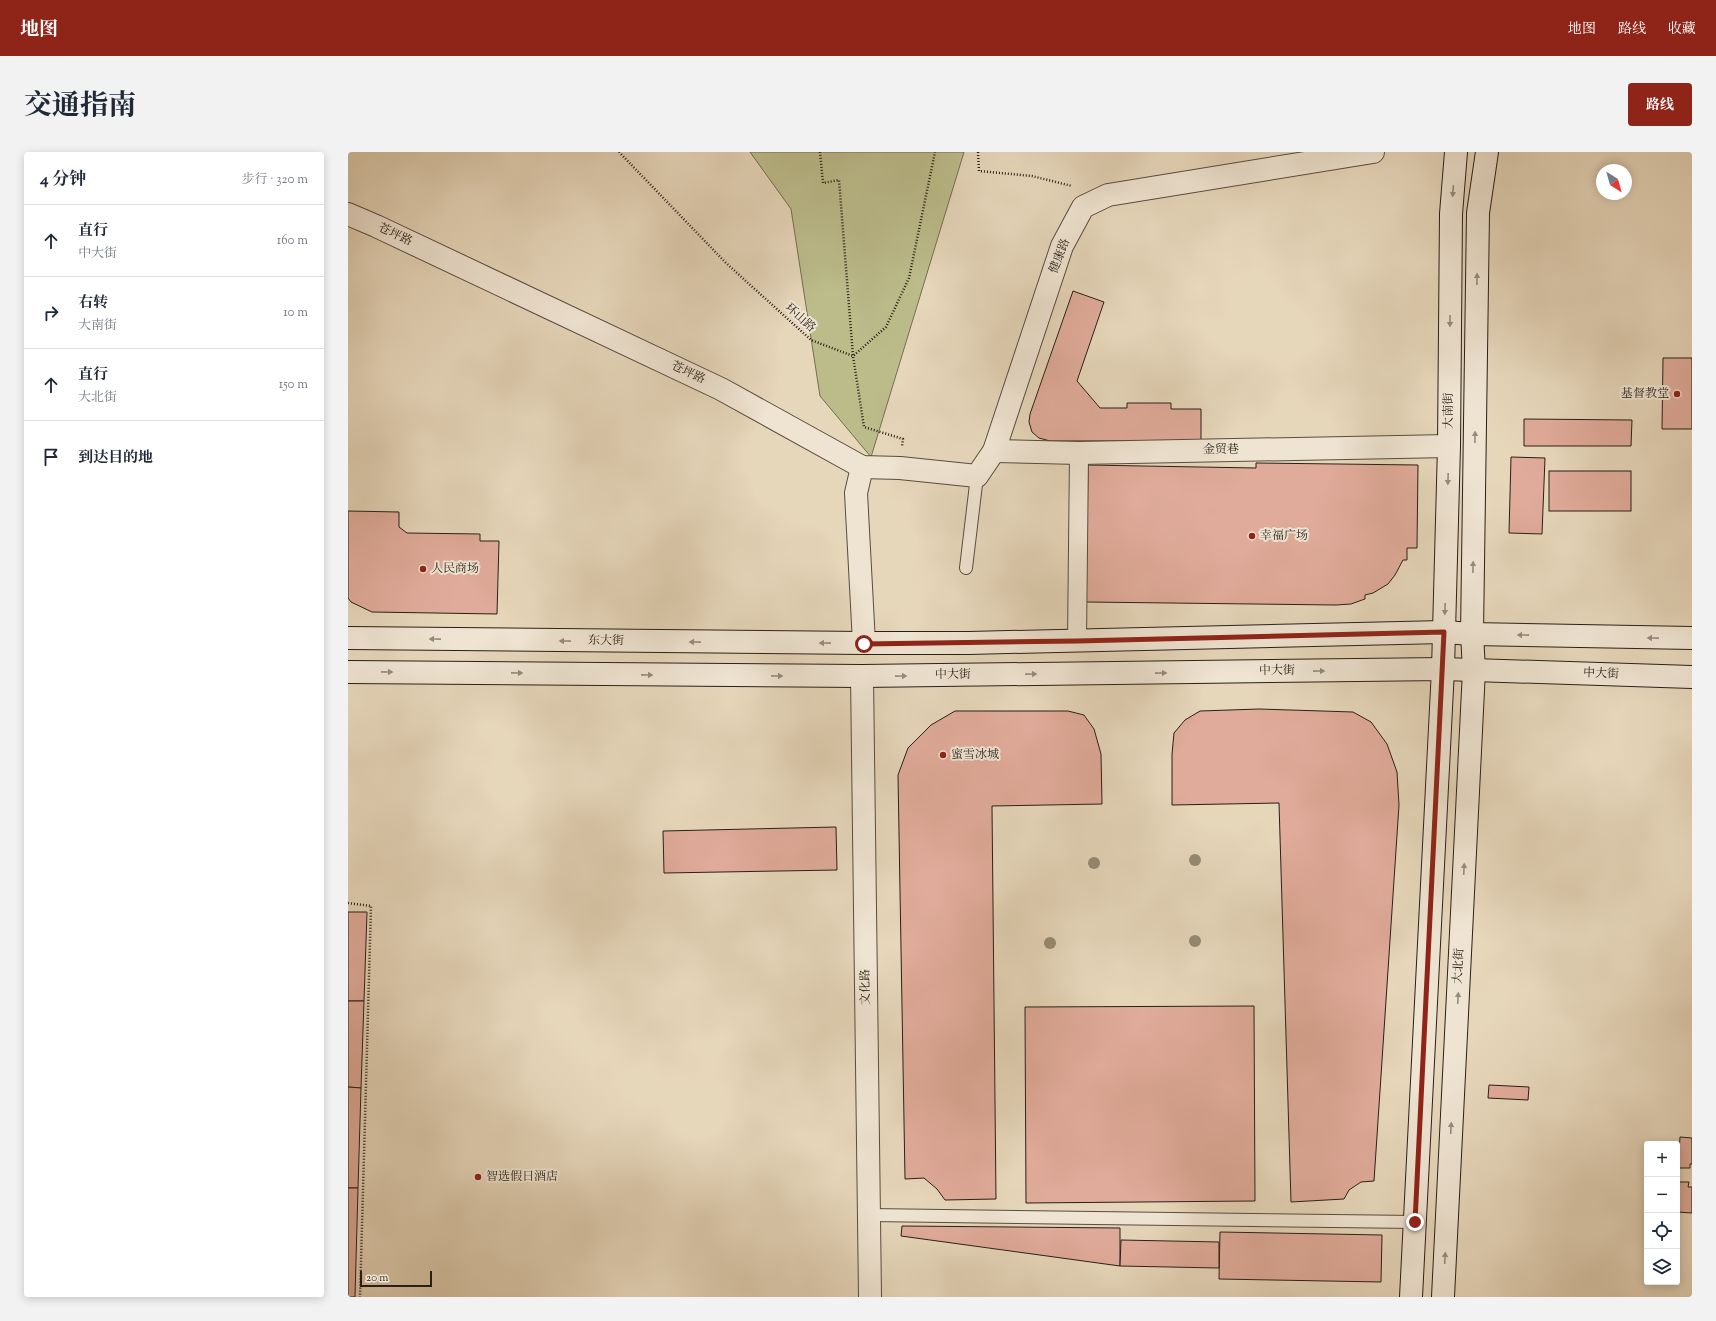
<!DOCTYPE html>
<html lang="zh">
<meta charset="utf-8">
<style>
body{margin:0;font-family:"Sorts Mill Goudy","Noto Serif SC",serif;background:#f2f2f3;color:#1f2937}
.controls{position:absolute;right:12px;bottom:12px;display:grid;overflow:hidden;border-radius:4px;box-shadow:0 2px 10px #0003}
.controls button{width:36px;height:36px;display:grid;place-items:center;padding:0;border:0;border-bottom:1px solid #e0e1e3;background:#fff;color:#1f2937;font:20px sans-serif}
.compass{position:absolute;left:1248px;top:12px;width:36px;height:36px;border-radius:50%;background:#fff;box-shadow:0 2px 10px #0003;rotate:143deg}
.scale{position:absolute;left:12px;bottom:10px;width:72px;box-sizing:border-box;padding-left:4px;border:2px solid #291f18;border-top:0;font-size:11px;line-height:14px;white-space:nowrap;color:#291f18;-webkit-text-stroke:3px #efe4d2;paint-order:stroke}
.stop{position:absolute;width:12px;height:12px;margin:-9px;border:3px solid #8f2418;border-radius:50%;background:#fff}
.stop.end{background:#8f2418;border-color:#fff;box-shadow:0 1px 4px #0008}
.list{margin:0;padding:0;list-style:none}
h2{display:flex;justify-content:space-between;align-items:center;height:52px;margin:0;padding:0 16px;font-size:17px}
h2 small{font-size:13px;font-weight:400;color:#747a83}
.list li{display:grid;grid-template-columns:26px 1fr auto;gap:12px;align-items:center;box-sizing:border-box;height:72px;padding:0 16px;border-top:1px solid #e0e1e3}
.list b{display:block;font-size:15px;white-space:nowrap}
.list p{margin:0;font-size:13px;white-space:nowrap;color:#747a83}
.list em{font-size:13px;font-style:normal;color:#747a83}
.icon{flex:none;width:22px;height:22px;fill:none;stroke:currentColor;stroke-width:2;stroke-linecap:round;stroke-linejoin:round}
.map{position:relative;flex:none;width:1344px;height:1145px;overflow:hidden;border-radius:4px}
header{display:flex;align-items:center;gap:24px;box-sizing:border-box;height:56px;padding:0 20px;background:#8f2418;color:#fff}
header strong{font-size:19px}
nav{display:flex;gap:22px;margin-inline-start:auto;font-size:14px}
.intro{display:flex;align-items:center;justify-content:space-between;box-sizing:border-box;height:96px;padding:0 24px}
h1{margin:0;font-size:28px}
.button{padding:10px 18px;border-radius:4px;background:#8f2418;color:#fff;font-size:14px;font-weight:700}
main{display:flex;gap:24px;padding:0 24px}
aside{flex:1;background:#fff;border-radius:4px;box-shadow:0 2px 10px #0003}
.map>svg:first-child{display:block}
</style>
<header>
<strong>地图</strong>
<nav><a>地图</a><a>路线</a><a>收藏</a></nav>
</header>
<div class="intro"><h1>交通指南</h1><a class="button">路线</a></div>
<main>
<aside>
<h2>4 分钟<small>步行 · 320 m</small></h2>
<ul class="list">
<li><svg class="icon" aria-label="ahead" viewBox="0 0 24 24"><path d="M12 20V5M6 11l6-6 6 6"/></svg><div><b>直行</b><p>中大街</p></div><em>160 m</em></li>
<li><svg class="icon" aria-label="right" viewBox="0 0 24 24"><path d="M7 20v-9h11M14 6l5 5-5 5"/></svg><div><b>右转</b><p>大南街</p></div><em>10 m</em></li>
<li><svg class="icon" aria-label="ahead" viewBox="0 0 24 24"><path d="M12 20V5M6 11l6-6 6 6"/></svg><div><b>直行</b><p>大北街</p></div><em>150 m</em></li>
<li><svg class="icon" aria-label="arrive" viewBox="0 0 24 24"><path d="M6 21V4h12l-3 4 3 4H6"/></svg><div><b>到达目的地</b></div></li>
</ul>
</aside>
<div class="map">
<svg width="1344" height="1145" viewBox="0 0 1344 1145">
<rect width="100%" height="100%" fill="#e6d6ba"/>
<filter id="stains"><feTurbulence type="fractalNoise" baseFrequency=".005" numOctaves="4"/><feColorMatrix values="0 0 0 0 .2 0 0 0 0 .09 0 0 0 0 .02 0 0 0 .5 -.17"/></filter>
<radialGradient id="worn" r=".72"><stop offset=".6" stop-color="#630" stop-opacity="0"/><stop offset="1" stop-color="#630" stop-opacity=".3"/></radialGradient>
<path fill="#bcbc8b" stroke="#726e52" d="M402 0H616L523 305 472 244 443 57Z"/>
<g fill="#e0ab9a" stroke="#291f18">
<path d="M725 139 756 150 729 229 752 256H779V251H823V257H853V289H702L691 286 684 280 681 270 682 262Z"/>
<path d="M1315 206H1344V277H1314Z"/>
<path d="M1176 267 1284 268 1283 294H1176Z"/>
<path d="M1163 305 1197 306 1194 382 1161 381Z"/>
<path d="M908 311 1070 313 1069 396H1059V408H1055L1047 423 1040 432 1025 441 1017 443V447L1003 452 988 453 738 450 740 313 908 316Z"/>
<rect x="1201" y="319" width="82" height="40"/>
<path d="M0 359 51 360V375L59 381 132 382V389H151L149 462 24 460 3 450 0 446Z"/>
<path d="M911 557 1005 560 1023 570 1039 592 1049 620 1051 653 1026 1029 1013 1030 1001 1038 996 1047 943 1050 931 651 824 653V602L826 581 837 568 852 559Z"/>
<path d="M607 559H720L736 563 746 577 753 602 754 652 644 654 648 1047 597 1048 589 1037 576 1026 557 1027 550 623 560 596 583 573Z"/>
<path d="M488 675 489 718 316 721 315 679Z"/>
<path d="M0 760H19L16 849H0Z"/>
<path d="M0 849H16L13 936 0 935Z"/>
<path d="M906 854 907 1049 678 1051 677 855Z"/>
<path d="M1141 933 1181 935 1180 948 1140 946Z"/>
<path d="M0 935 13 936 10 1036H0Z"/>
<path d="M1332 985 1344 986V1012H1342V1016H1330Z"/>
<path d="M1329 1030H1341L1340 1035H1344V1061L1329 1060Z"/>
<path d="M0 1036H10L7 1145H0Z"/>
<path d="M554 1074 772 1076V1114L553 1084Z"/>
<path d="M872 1080 1034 1083 1033 1130 871 1127Z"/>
<path d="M773 1088 871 1090V1116L772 1114Z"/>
</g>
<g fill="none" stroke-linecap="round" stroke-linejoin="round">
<g stroke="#584d40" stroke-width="14">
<g id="service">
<path d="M618 416 629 324"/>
<path d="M521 1063 1067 1070"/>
</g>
</g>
<g stroke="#584d40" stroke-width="20">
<path id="pedestrian" d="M729 489 731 301"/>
</g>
<g stroke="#584d40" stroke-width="24">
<g id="minor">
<path d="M0 62 28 74 373 237 514 315 552 316 629 324 646 299 714 94 735 55 760 43 1025 0"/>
<path d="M646 299 731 301 1101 294"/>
<path d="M514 315 508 341 516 491"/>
<path d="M514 524 522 1145"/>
</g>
</g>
<g stroke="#291f18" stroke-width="24">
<g id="secondary">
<path d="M0 486 516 491H621L1096 480 1124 482 1344 486"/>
<path d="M0 520 514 524 1095 517 1344 525"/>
<path d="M1063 1145 1095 517 1101 294 1103 62 1108 0"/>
<path d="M1095 1145 1126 518 1124 482 1130 61 1139 0"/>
</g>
</g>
<g stroke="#291f18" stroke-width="2.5" stroke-dasharray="1 2" stroke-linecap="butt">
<path d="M271 0 378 111 463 188 505 204 538 175 561 126 587 0"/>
<path d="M472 0 475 31 491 28 505 204 516 275 555 287 554 294"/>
<path d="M630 0 631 19 684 24 724 34"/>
<path d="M0 751 23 754 12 1145"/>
</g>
<use href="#service" stroke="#efe4d2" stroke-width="12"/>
<use href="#pedestrian" stroke="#efe4d2" stroke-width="18"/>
<use href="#minor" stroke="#efe4d2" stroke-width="22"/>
<use href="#secondary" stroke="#efe4d2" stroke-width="22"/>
</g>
<g fill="#968b74">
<circle cx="847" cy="708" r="6"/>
<circle cx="746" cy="711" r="6"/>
<circle cx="847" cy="789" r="6"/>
<circle cx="702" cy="791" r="6"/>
</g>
<defs><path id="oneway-solid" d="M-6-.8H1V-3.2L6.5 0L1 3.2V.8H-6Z"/></defs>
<g fill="#968b7e">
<use href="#oneway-solid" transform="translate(1105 39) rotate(94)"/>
<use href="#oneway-solid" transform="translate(1129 127) rotate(-89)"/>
<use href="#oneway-solid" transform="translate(1102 169) rotate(90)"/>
<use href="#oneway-solid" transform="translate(1127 285) rotate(-89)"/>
<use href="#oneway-solid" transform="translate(1100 327) rotate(92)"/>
<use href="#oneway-solid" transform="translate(1125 415) rotate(-89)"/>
<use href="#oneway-solid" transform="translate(1097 457) rotate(92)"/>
<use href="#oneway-solid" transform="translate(1175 483) rotate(-179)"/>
<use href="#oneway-solid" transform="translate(1305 486) rotate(-179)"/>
<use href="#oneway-solid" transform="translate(87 487) rotate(-179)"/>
<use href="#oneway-solid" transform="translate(217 489) rotate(-179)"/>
<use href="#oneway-solid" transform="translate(347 490) rotate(-179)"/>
<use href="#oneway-solid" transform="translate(477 491) rotate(-179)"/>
<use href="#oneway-solid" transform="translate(971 519) rotate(-1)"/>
<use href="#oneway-solid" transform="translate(39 520) rotate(1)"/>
<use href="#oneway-solid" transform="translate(169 521) rotate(1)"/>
<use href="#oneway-solid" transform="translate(813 521) rotate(-1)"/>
<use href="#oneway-solid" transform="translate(683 522) rotate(-1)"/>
<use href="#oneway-solid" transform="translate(299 523) rotate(1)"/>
<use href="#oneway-solid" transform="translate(429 524) rotate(1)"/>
<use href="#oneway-solid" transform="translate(553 524) rotate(-1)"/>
<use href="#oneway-solid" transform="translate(1116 717) rotate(-87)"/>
<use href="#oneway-solid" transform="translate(1110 846) rotate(-87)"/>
<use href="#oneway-solid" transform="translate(1103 976) rotate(-87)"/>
<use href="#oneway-solid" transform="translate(1097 1106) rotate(-87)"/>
</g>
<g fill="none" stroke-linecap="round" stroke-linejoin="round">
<path stroke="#8f2418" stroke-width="5" d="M516 492 729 489 1096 480 1067 1070"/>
</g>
<g fill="#8f2418" stroke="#efe4d2" stroke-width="1.5">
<circle cx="1329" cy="242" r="4"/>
<circle cx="904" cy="384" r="4"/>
<circle cx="75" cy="417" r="4"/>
<circle cx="595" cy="603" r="4"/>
<circle cx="130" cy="1025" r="4"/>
</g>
<g text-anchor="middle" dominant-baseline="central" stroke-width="4" stroke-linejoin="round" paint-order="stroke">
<g font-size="12" fill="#291f18" stroke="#efe4d2">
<text transform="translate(47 83) rotate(25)">苍坪路</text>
<text transform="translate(712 104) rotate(-69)">健康路</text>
<text transform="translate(452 166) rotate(42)">环山路</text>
<text transform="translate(340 221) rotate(25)">苍坪路</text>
<text transform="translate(1101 259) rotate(-90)">大南街</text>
<text transform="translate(873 298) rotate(-1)">金贸巷</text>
<text transform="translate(258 489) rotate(1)">东大街</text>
<text transform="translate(929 519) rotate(-1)">中大街</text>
<text transform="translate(1253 522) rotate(2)">中大街</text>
<text transform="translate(605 523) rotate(-1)">中大街</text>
<text transform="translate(1111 814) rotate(-87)">大北街</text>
<text transform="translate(518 835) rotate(-91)">文化路</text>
</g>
<g font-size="12" fill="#291f18" stroke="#efe4d2" text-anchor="start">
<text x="1321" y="242" text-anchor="end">基督教堂</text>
<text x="912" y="384">幸福广场</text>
<text x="83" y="417">人民商场</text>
<text x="603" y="603">蜜雪冰城</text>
<text x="138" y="1025">智选假日酒店</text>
</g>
</g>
<rect width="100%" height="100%" filter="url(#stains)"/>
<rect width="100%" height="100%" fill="url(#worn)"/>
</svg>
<div class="controls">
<button>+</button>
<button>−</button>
<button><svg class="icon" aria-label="locate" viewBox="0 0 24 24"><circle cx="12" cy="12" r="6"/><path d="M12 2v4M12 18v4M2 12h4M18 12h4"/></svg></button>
<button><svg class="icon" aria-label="layers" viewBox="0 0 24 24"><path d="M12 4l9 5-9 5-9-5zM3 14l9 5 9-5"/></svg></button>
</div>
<svg class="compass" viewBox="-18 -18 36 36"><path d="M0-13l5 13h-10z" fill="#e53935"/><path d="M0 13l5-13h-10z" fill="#747a83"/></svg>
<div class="scale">20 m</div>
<div class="stop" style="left:516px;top:492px"></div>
<div class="stop end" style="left:1067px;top:1070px"></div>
</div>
</main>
